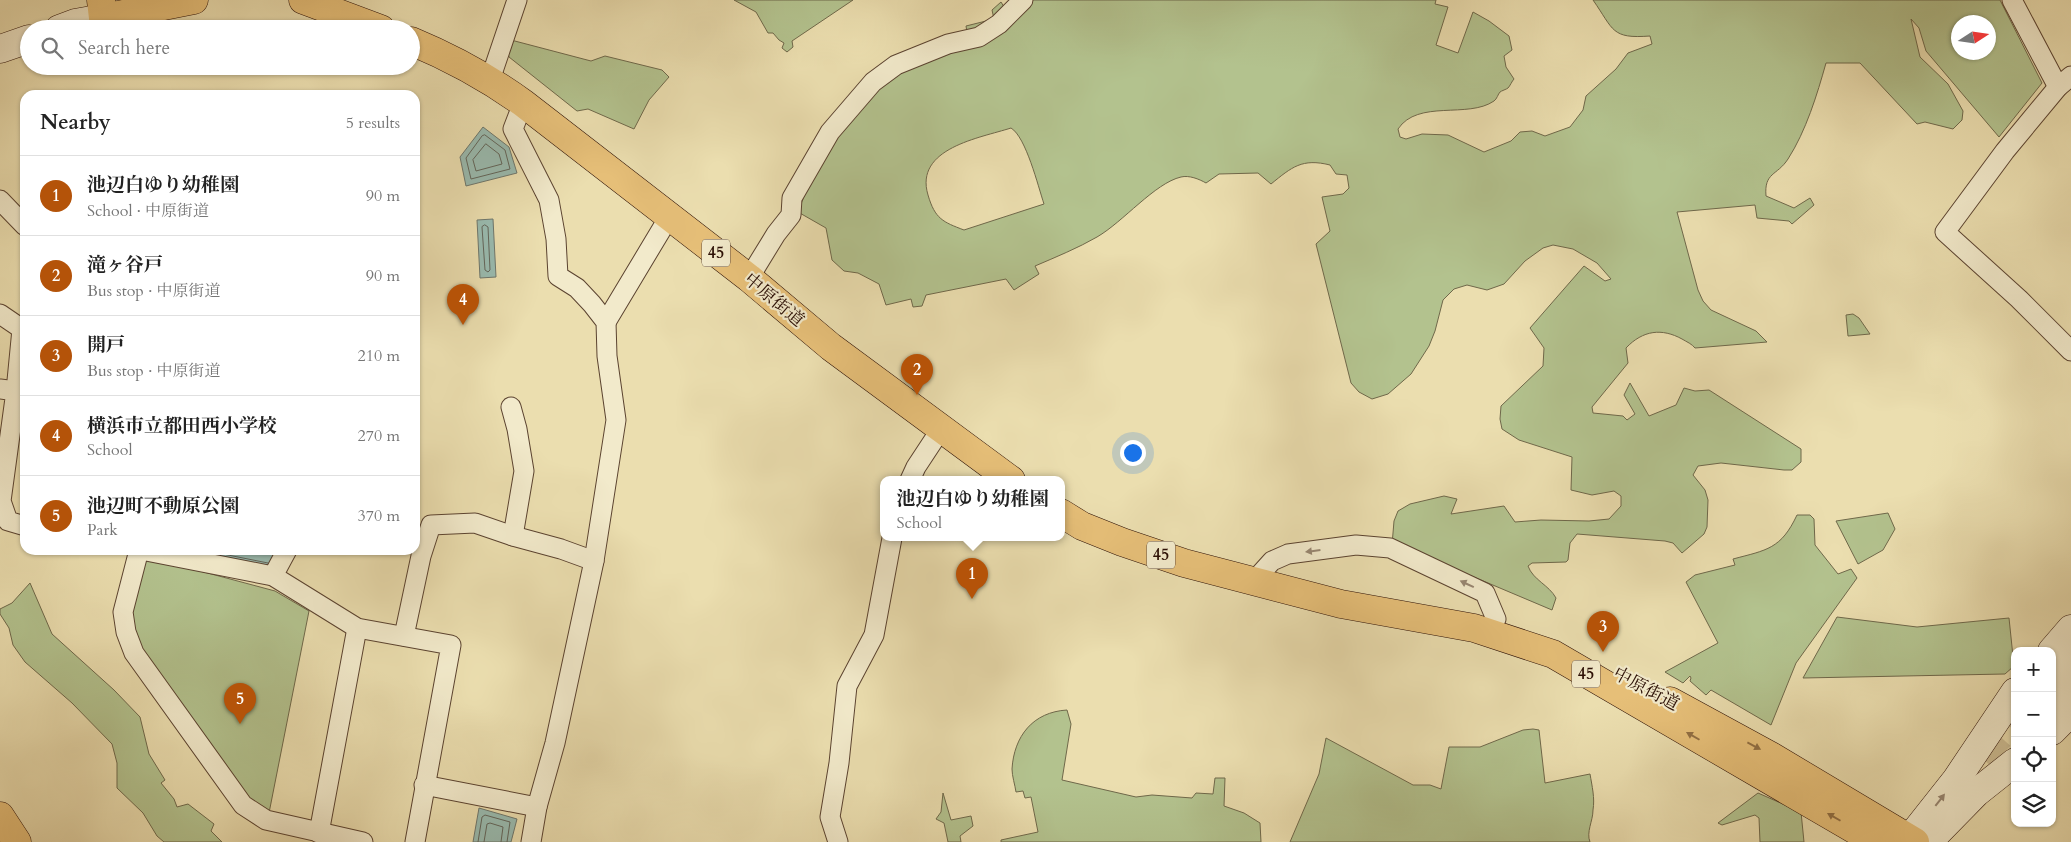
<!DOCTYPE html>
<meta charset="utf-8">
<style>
body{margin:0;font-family:Cardo,"Noto Serif JP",serif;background:#f6f6f6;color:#222}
.controls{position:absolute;right:15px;bottom:15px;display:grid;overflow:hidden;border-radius:10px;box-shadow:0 1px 4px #0004}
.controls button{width:45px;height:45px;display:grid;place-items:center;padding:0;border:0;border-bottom:1px solid #e0e0e0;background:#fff;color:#222;font:25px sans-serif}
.compass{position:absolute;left:1951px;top:15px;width:45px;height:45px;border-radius:50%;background:#fff;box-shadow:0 1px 4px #0004;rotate:78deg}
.you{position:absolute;left:1132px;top:452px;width:18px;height:18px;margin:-12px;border:4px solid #fff;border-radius:50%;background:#1a73e8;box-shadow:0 0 0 8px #1a73e833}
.badge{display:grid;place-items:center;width:32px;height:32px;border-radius:50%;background:#b45309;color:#fff;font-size:16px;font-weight:700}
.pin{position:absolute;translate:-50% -41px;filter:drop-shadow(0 1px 2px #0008)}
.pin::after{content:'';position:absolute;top:26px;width:18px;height:15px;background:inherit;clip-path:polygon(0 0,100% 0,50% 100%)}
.popup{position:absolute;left:880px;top:476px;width:185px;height:65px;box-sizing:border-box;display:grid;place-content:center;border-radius:10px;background:#fff;filter:drop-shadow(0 1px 4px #0005);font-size:16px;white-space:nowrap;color:#767676}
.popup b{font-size:19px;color:#222}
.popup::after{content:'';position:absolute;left:50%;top:100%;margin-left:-10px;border:10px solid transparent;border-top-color:#fff}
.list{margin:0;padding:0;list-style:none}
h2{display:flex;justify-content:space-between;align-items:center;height:65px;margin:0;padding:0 20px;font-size:21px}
h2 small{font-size:16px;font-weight:400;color:#767676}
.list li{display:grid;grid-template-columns:32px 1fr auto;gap:15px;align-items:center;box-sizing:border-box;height:80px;padding:0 20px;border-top:1px solid #e0e0e0}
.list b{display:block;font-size:19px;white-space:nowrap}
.list p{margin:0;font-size:16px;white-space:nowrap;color:#767676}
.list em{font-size:16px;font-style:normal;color:#767676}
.icon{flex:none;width:28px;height:28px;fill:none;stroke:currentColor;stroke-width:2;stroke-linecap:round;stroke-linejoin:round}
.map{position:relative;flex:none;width:2071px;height:842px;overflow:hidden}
.search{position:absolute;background:#fff;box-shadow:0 1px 4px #0004;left:20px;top:20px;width:400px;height:55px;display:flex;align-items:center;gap:12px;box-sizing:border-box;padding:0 18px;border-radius:28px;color:#767676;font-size:19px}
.panel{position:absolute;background:#fff;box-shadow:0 1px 4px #0004;left:20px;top:90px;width:400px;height:465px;border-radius:15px}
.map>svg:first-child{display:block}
</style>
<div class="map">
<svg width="2071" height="842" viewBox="0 0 2071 842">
<rect width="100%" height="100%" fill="#ebdeaf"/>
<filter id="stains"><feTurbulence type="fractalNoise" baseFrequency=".004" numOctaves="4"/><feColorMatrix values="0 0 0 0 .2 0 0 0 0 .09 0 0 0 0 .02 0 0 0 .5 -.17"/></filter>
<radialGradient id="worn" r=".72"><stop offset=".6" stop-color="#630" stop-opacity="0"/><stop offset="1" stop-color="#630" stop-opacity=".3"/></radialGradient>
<g fill="#b3c28e" stroke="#6f684a" fill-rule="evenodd">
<path d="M734 0H853L792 41 793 47 787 52 782 48 784 43 779 40 773 33H768L756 12Z"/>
<path d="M1024 0H1436L1435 4 1448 7 1436 45 1458 53 1473 12 1489 21 1509 36 1512 50 1504 56 1506 67 1514 79C1512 81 1510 86 1508 88 1507 89 1501 91 1500 92 1498 94 1497 99 1494 101 1468 119 1418 99 1398 129L1400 137 1406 139 1422 134 1448 135 1484 152 1511 141 1520 132 1532 131 1545 136 1570 127 1583 110 1586 96 1616 69 1628 53 1652 44 1650 36C1611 39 1614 30 1593 0H2000L2042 83 1999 137 1926 51 1919 28 1911 19 1920 57 1948 84 1963 111 1962 120 1953 129 1925 122 1917 124 1860 63H1826C1817 95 1806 131 1788 159 1777 176 1764 172 1766 196L1794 208 1810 198 1814 205 1792 224 1789 221 1757 218 1755 205 1677 212 1698 290 1703 301 1711 310 1756 331 1767 342 1695 348C1692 344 1687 342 1682 339 1662 328 1643 330 1626 348L1628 363 1592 407 1593 413 1623 416 1627 420 1635 414 1624 395 1630 383 1649 416 1676 405 1684 388 1695 391 1709 390 1801 449V462L1792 470H1784L1721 463 1698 466 1693 475 1705 490 1708 500 1707 527 1704 534 1682 553 1673 543 1665 541 1577 534 1570 543 1568 560 1566 562 1532 563 1528 566C1533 580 1549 585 1556 598L1552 610 1398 545H1392L1394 521 1398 511 1410 504 1444 496 1457 499 1451 514 1504 506 1515 522 1541 520 1589 521 1609 519 1621 506V496L1614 491 1592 495 1571 490 1572 457 1519 440 1502 429 1500 419 1501 406 1543 366 1544 348 1530 328 1584 266 1605 281 1611 279 1597 263 1573 249 1553 245 1543 248 1525 261 1504 284 1487 290 1467 285 1454 289 1443 300 1435 331 1429 346 1411 374 1388 394 1372 399 1359 392 1351 383 1316 244 1330 231 1322 197 1343 194 1349 188 1347 175 1336 174 1330 165C1302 158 1292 167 1271 184L1258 173 1219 174 1206 183C1199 179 1189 175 1181 177 1155 183 1123 222 1097 237 1078 248 1056 257 1035 266L1039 274 1014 290 1006 279 926 295 922 306 913 307 911 299 886 305 879 284 858 273 844 271 832 260 826 228 798 212 814 170 831 142 887 76 969 44 966 26 994 19 992 10 1001 2 1006 10ZM1958 22H1988V52H1958ZM1011 128C1026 137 1038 186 1044 204L964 230C943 222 935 219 928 195 914 148 980 138 1011 128Z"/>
<path d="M511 40 591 61 605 56 662 70 669 77 649 100 634 129 588 109 577 111 509 57 508 53Z"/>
<path d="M1853 314 1859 318 1870 334 1848 336 1846 315Z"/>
<path d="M1888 513 1895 529 1883 550 1858 564 1836 521Z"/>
<path d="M1797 515H1810L1814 519 1815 545 1838 574 1851 569 1857 578 1796 663 1771 725 1711 690 1706 695 1690 681 1691 678 1690 676 1683 683 1665 672 1718 643 1686 582 1695 575 1735 565 1733 559C1767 550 1781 549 1797 515Z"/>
<path d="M144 556 275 591 309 611 269 813 247 799 140 650 129 615Z"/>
<path d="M30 583 52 634 114 690 140 717 149 754 165 780 161 783 174 799 177 807 188 804 214 824 211 831 222 842H164L157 836 143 813 117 788V763L112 744 72 703 25 662 13 645 9 628 0 614V609L12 603Z"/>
<path d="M1837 617 1917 627 2009 618 2014 666 2005 674 1803 678Z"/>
<path d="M1067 710 1071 724 1062 780 1136 797 1152 795 1192 798 1196 793 1213 794 1215 778H1225L1224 806 1244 813 1260 823 1261 842H1001V840L1038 832 1031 797 1025 798 1023 791 1016 792C1015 785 1012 776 1012 769 1014 736 1033 712 1067 710Z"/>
<path d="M1533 729 1539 730 1545 783 1590 774C1592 786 1595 798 1593 810 1593 821 1586 832 1590 842H1290L1319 774 1326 738 1413 785H1430L1441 789 1449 747H1480L1523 730Z"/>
<path d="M943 793 951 820 971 816 973 826 960 836 961 842H948L944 823 936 819 941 812Z"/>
<path d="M1758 793 1801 812 1804 842H1760L1759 818 1755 815 1722 825 1718 823Z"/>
</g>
<g fill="#99bbb0" stroke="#6d766c">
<path d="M483 127 509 147 517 173 466 186 460 157Z"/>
<path d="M493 219 496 277 480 278 477 220Z"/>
<path d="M194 550H282L272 569 197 554Z"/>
<path d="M479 808 517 819 511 842H473Z"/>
</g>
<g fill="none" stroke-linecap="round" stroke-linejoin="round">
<g stroke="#62655a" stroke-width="1">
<path d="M485 135 505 150 510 169 471 179 466 158 482 136Z"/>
<path d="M486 144 499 154 502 164 476 171 473 160Z"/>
<path d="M485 225 488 227 490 270 488 272 485 270 482 227Z"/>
<path d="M203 550 268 563"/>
<path d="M478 842 482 817 485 815 510 822 507 842"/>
<path d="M484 842 487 824 490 823 503 827 501 842"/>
</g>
<path stroke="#cebf96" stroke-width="28" stroke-dasharray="28 14" stroke-linecap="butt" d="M1981 757 2015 720"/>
<g stroke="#5b4330" stroke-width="21">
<g id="street">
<path d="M2012 0 2058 87"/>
<path d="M2071 76 2058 87 2005 151 1945 232 2019 299 2071 351"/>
<path d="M490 80 517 0"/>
<path d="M523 103 513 129 549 200 556 239 558 276 577 288 592 304 606 322 607 356 616 420 594 561"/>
<path d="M0 200 25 226"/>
<path d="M749 278 776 234 791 215 792 198 830 132 873 82 896 65 948 44 979 37 999 24 1023 0"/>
<path d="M0 314 22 329 16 391"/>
<path d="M606 322 669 217"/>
<path d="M0 389 16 391 1 501 8 521 25 526"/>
<path d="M511 407 517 429 524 471 513 536"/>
<path d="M910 480 916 467 941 429"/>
<path d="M139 550 123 612 126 632 134 653 243 805 266 820 363 842"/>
<path d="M141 550 273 576 357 628 451 645 415 842"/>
<path d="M273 576 287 550"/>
<path d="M1253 582 1272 561 1288 554 1356 545 1390 548 1485 593 1496 619"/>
<path d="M404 636 421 556 431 525 475 523 513 536 561 549 594 561 555 743 537 807 531 842"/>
<path d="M424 785 537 807"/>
<path d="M319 833 357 628"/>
<path d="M838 842 830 817 839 763 847 686 874 635 892 538"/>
</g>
</g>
<g stroke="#2b0f05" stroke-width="29">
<g id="secondary">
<path d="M59 29 75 23 103 18"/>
<path d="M0 49 29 39"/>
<path d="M2052 651 2071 629"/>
<path d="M2052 678 2071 657"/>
<path d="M2052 705 2071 684"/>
<path d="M2052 731 2071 712"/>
<path d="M1907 842 1956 780 2015 692"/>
<path d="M1928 842 1976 793 2015 762"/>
</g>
</g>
<g stroke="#2b0f05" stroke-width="29">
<g id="primary">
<path d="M101 0 103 18 194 0"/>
<path d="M303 0 381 29"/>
<path d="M411 41C452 58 487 77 523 103L749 278 831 347 1011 480"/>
<path d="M1061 513 1082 526 1122 542 1184 563 1341 604 1474 628 1553 654 1876 842"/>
<path d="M1670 701 1771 756 1915 842"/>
<path d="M0 816 17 842"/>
</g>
</g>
<use href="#street" stroke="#f2eacb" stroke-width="19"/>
<use href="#secondary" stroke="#f2eacb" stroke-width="28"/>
<use href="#primary" stroke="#e6bf78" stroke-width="28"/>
</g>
<defs><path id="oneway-solid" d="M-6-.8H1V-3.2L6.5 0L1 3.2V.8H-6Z" transform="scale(1.25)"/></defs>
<g fill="#988772">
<use href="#oneway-solid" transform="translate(1313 551) rotate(173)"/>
<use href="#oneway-solid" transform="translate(1467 584) rotate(-155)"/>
<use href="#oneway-solid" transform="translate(1940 800) rotate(-52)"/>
</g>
<g fill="#927044">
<use href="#oneway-solid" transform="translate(1693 736) rotate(-150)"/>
<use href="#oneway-solid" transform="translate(1754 746) rotate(28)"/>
<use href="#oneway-solid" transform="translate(1834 817) rotate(-150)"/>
</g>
<g text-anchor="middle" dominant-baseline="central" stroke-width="4.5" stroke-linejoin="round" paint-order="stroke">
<g fill="#f2eacb" stroke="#675140" stroke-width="1">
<rect x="702" y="239.5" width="28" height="27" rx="4"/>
<rect x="1147" y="541.5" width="28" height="27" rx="4"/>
<rect x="1572" y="660.5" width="28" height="27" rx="4"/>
</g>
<g font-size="16" font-weight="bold" fill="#2b0f05">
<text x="716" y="253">45</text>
<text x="1161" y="555">45</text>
<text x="1586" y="674">45</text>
</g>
<g font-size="18" fill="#2b0f05" stroke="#f2eacb">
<text transform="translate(774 300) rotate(40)">中原街道</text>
<text transform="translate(1646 689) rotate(28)">中原街道</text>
</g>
</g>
<rect width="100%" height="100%" filter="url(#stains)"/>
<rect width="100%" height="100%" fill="url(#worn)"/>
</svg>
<div class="controls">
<button>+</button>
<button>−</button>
<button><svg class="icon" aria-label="locate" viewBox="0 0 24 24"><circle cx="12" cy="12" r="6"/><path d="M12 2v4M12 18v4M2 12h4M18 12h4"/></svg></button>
<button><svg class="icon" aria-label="layers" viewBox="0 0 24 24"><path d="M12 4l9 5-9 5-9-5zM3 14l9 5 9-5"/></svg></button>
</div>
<svg class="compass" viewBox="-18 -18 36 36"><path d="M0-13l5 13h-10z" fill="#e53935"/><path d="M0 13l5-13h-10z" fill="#767676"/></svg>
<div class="you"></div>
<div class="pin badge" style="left:972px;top:599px">1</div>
<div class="popup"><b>池辺白ゆり幼稚園</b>School</div>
<div class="pin badge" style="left:917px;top:395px">2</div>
<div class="pin badge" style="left:1603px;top:652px">3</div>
<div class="pin badge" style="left:463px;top:325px">4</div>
<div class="pin badge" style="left:240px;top:724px">5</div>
<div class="search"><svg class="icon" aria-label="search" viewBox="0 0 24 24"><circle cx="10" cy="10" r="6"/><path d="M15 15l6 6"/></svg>Search here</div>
<section class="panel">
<h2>Nearby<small>5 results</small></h2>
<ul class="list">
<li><span class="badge">1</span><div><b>池辺白ゆり幼稚園</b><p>School · 中原街道</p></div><em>90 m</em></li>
<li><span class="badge">2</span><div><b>滝ヶ谷戸</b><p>Bus stop · 中原街道</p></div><em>90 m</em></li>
<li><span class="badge">3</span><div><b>開戸</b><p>Bus stop · 中原街道</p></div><em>210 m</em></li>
<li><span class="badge">4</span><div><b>横浜市立都田西小学校</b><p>School</p></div><em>270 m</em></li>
<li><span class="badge">5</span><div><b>池辺町不動原公園</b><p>Park</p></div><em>370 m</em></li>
</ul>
</section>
</div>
